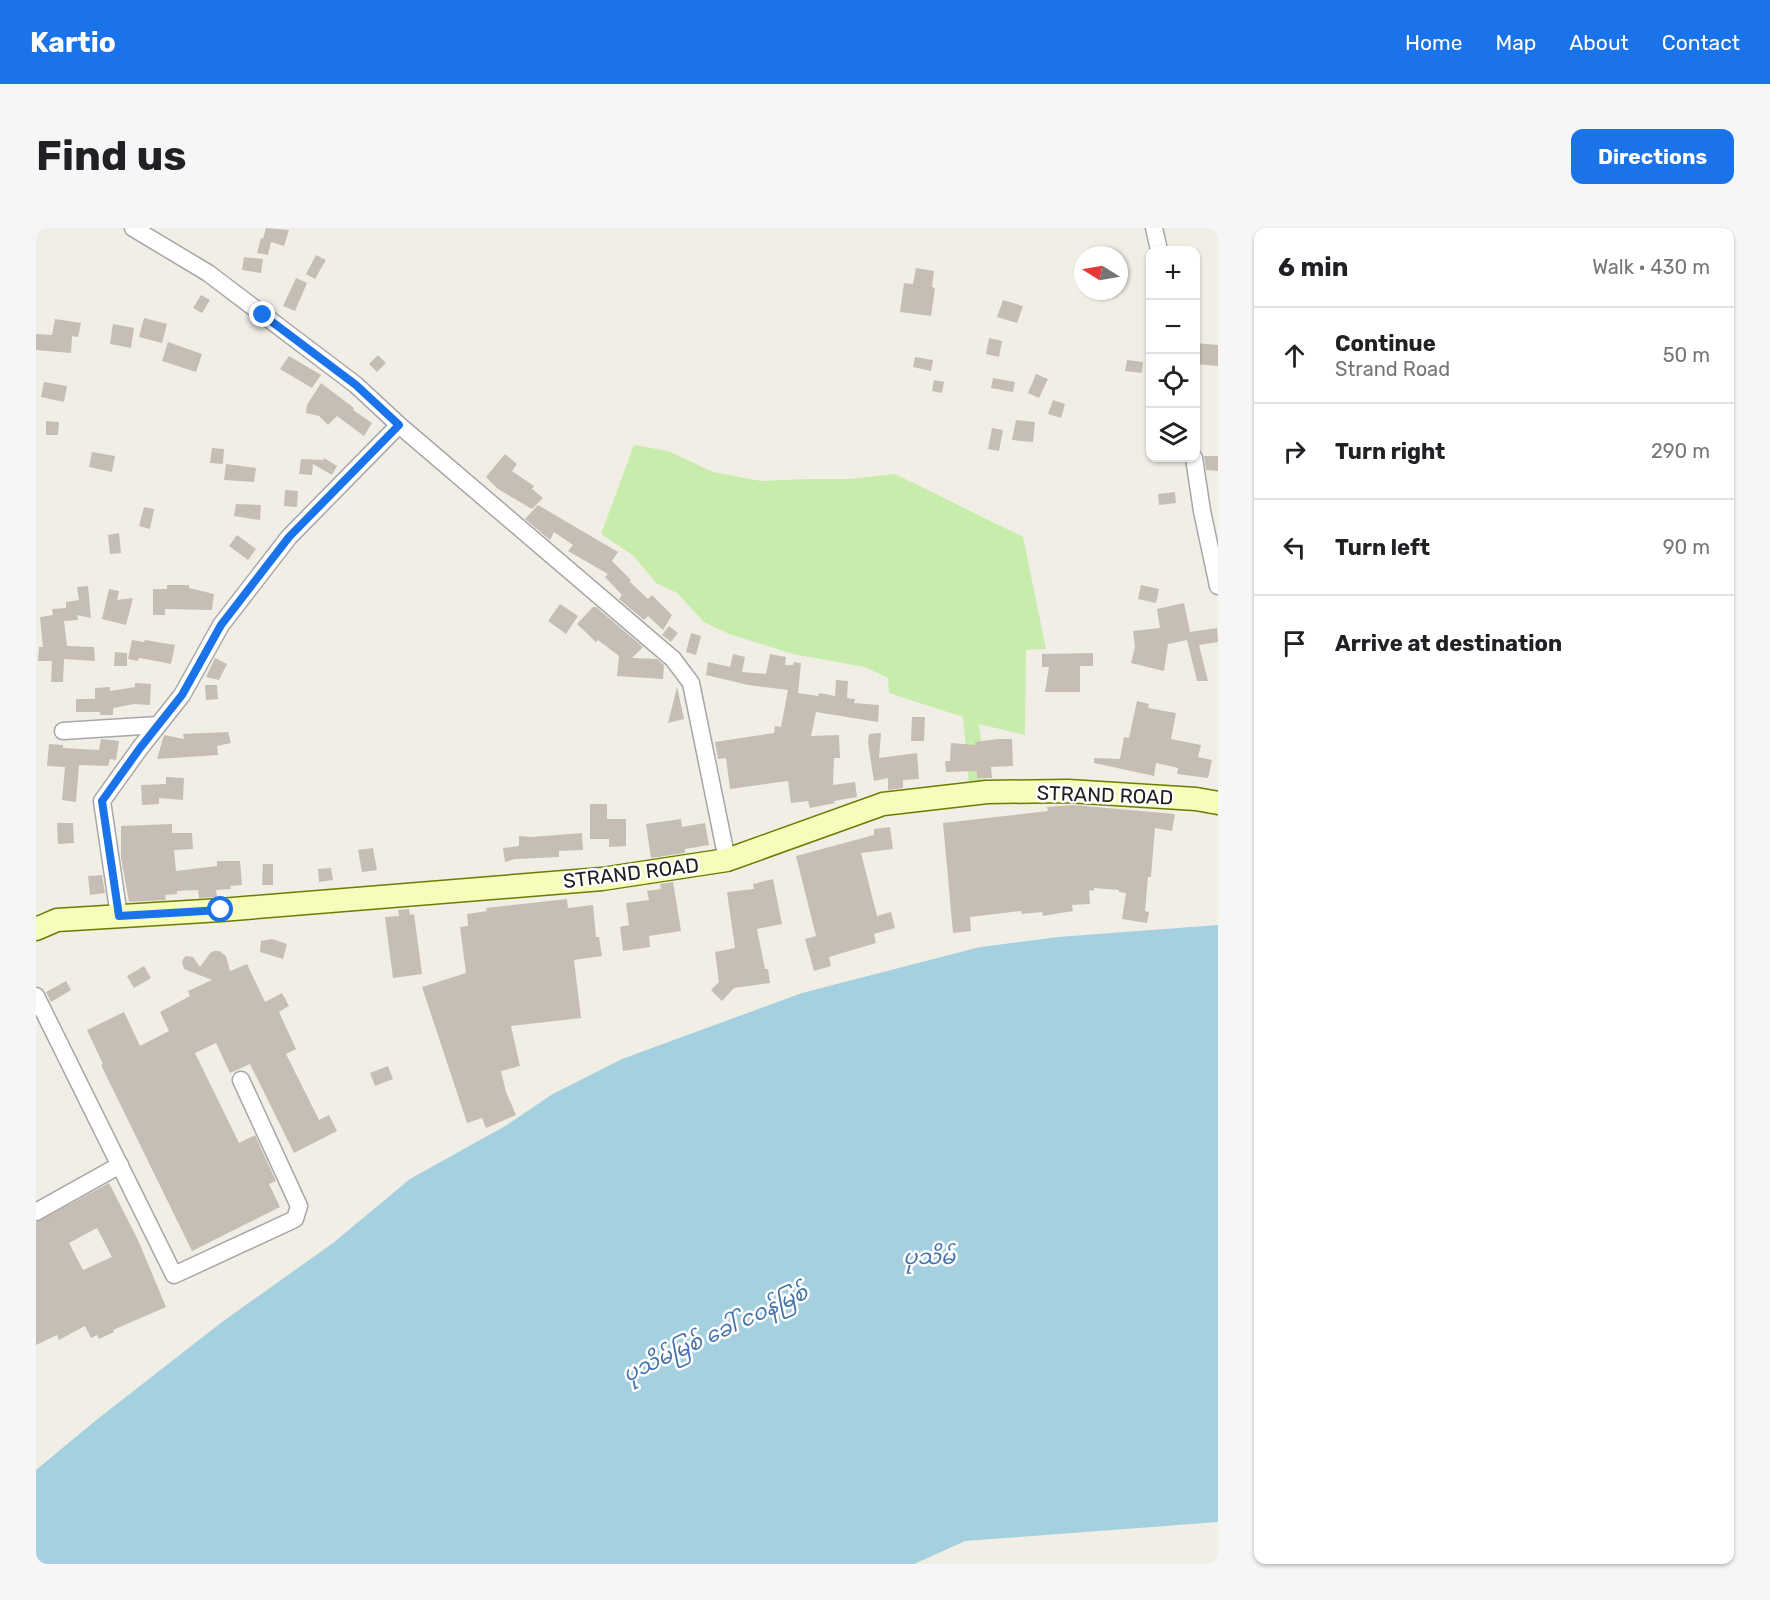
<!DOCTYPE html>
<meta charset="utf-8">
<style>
body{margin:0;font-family:Rubik,"Noto Sans Myanmar",sans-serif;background:#f6f6f6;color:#202124}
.controls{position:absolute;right:18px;top:18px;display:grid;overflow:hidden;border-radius:12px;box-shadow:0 2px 4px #0004}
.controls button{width:54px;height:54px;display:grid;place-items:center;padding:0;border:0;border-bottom:2px solid #e0e0e0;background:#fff;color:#202124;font:30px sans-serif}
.compass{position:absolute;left:1038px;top:18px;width:54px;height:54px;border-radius:50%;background:#fff;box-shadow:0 2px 4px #0004;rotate:281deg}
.stop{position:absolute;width:18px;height:18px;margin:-14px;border:4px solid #1a73e8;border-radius:50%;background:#fff}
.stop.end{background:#1a73e8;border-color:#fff;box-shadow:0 2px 6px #0008}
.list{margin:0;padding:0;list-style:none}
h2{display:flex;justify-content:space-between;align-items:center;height:78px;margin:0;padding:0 24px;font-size:26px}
h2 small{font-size:20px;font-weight:400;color:#757577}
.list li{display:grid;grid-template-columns:39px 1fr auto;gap:18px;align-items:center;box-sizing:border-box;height:96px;padding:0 24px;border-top:2px solid #e0e0e0}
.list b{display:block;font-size:22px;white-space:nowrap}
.list p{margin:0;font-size:20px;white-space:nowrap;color:#757577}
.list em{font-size:20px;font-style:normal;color:#757577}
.icon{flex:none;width:33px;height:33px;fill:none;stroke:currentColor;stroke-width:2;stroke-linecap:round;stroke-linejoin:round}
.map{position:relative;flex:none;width:1182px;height:1336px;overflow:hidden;border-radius:12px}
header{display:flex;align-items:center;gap:36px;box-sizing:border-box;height:84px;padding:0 30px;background:#1a73e8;color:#fff}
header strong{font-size:28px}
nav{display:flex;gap:33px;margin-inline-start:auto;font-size:21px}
.intro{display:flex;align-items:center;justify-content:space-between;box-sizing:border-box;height:144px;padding:0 36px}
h1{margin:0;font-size:42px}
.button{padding:15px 27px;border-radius:12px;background:#1a73e8;color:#fff;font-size:21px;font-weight:700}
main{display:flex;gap:36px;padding:0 36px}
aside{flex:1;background:#fff;border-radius:12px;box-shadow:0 2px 4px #0004}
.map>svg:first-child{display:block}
</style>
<header>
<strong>Kartio</strong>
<nav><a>Home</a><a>Map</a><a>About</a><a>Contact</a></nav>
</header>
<div class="intro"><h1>Find us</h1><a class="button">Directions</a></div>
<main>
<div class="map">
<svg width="1182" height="1336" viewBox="0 0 1182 1336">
<rect width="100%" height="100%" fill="#f1eee6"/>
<path fill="#c8ecab" d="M598 217 632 223 677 244 725 253 773 251H814L859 246 987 309 1010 421 990 422 989 507 943 496 951 564 934 566 927 489 853 465 852 450 829 439 757 426 693 406 668 394 641 365 620 355 598 328 565 306Z"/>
<path fill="#a5d0e0" d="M1182 697V1294L929 1313 878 1336H0V1242L59 1193 186 1094 297 1015 374 951 471 897 515 867 586 831 766 765 944 719 1022 709Z"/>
<g fill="#c6beb5" fill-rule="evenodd">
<path d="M230 0 253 2 248 18 235 14 232 27 221 25 225 10 227 11Z"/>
<path d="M280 27 290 32 279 51 270 46Z"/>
<path d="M208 29 227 31 225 45 206 42Z"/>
<path d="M880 40 898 43 896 59 899 60 895 88 864 84 868 55 877 56Z"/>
<path d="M260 50 271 55 259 83 247 78Z"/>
<path d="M165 67 174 72 166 85 157 80Z"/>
<path d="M967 72 987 78 981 95 961 89Z"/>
<path d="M108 90 131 96 126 115 103 109Z"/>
<path d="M19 91 45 95 42 109 36 108 35 125 0 122V106L16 107Z"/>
<path d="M77 96 98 100 95 120 74 116Z"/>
<path d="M953 110 966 113 963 129 950 126Z"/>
<path d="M132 114 166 126 160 144 126 133Z"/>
<path d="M1160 115 1182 117V138L1160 136Z"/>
<path d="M342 127 350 135 341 144 333 136Z"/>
<path d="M253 128 285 147 276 160 244 141Z"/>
<path d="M879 129 897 132 895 143 877 139Z"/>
<path d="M1091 132 1107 134 1106 145 1089 143Z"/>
<path d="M1000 146 1012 151 1003 170 992 165Z"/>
<path d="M957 150 979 154 977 164 955 160Z"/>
<path d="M898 152 908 154 906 165 896 163Z"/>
<path d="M8 154 31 158 28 174 5 169Z"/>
<path d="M285 155 318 180 317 182 336 195 328 208 301 188 292 197 283 188 270 185 271 177Z"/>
<path d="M1017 172 1029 176 1025 190 1012 186Z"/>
<path d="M980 192 999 194 997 214 976 212Z"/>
<path d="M10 193 23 194 22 207H10Z"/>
<path d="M956 200 967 202 963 223 952 221Z"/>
<path d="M176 220 188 221 187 236 174 235Z"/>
<path d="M56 224 79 228 76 244 53 239Z"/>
<path d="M469 226 481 236 476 243 498 258 496 261 507 270 496 281 462 261 450 249Z"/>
<path d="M1168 228H1182V243L1170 242Z"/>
<path d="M288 230 301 238 296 247 277 236 276 247 263 246 265 231 287 232Z"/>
<path d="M190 236 220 240 218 254 188 252Z"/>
<path d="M249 262 262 263 261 279 248 278Z"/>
<path d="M1139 264 1140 275 1123 277 1122 266Z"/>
<path d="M200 276 225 277 224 292 198 288Z"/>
<path d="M502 277 582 324 576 333 595 352 594 354 612 371 616 367 636 387 627 402 612 388 608 392 583 371 586 367 569 349 572 346 532 323 537 317 518 304 514 312 489 291Z"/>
<path d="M108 279 118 281 114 301 103 298Z"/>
<path d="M83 305 85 325 74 326 72 307Z"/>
<path d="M201 307 220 321 212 332 193 318Z"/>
<path d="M131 357H153V360L178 366 176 382 129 381V387H117V361H131Z"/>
<path d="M1105 357 1123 361 1120 375 1102 371Z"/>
<path d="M52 358 55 390 41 387 42 392 28 393 31 418 58 419 59 433 28 431 27 454H15L16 433H2L3 419H7L4 389 17 387 16 381 30 380V374L43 372 41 359Z"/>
<path d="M73 361 83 363 81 372 97 370 90 397 66 391Z"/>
<path d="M1148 375 1154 404 1181 400 1182 414 1163 417 1172 453H1161L1151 412 1132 416 1128 443 1095 435 1099 419 1097 403 1124 400 1121 381Z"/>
<path d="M524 376 542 388 530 406 512 393Z"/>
<path d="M557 379H560L607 419 596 430 621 431 628 437 627 451 581 448 583 428 562 412 560 414 541 396Z"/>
<path d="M633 398 642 405 635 414 626 407Z"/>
<path d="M655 405 665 408 660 427 650 424Z"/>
<path d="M96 412 108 414 109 412 139 417 135 436 115 432 103 430 102 433 92 431Z"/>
<path d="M79 424 91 425V438H78Z"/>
<path d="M1057 425V438H1044V464H1009L1013 439H1006V426Z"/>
<path d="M697 426 709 429 706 444 730 446 734 426 750 429 749 437H757L758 434 765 435 762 465 782 468 783 465 799 468 800 452 812 453 811 470 819 471 818 475 843 477 842 494 780 484 775 508 803 507 804 530H798L797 557 819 554 821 569 798 573 799 575 774 580 772 573 755 575 752 553 694 561 690 530 682 531 679 514 738 505 739 498 745 499 752 462 712 457 670 447 672 434 694 439Z"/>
<path d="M179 430 191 436 183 452 170 449Z"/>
<path d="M99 455 115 456 114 477 98 476 77 480V487H64V484H40V471H59V460L74 459V463L99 459Z"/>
<path d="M169 457H181L182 471 170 472Z"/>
<path d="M641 459 648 491 632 495Z"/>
<path d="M1101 473 1113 476 1112 480 1140 485 1135 511 1165 517 1162 529 1176 532 1172 550 1141 546 1142 540 1120 535 1118 548 1058 535V530L1084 531 1088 509 1093 510Z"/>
<path d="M876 489H889L888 513H875Z"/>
<path d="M192 504 195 515 181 518 182 527 121 531 128 507 148 511 147 506Z"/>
<path d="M845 505 843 530 881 525 883 551 867 552V560L852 562V550L838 553 832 515 833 506Z"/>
<path d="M65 511 83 513 80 532 74 531 72 538 43 537 40 574 26 572 29 539 11 538 13 516 27 517V520L63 522Z"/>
<path d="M962 511H976L977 538 955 539 956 550H941V543L910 544 909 533H914L915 515 940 517 939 514Z"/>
<path d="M130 549 148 550 147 572 123 570V576L106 577 105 557 130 556Z"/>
<path d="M554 576H571V591H590V618L573 619V611H554Z"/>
<path d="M1037 577 1139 586 1136 603 1119 600 1115 649H1112L1109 683 1113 684 1111 695 1086 691 1090 665 1083 664V662L1058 660V663L1053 662 1054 676 1036 677 1037 683 1007 688 1006 684 986 686 985 683 934 689 935 703 917 705 907 595 1012 583 1011 579Z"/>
<path d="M645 591 646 599 669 595 673 617 649 621V625L615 630 610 596Z"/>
<path d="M21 595H37L38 615 22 616Z"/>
<path d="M136 596V605H156L157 621 138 622 140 643 181 638V633H204L206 657 194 658 195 661 180 662 181 669 163 670 162 662 141 663V666L129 667 130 672 93 674 85 630V598Z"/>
<path d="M854 599 857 621 825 625 841 688 855 684 859 700 838 706 840 715 793 729 795 738 778 743 769 711 780 708 760 628 838 607V601Z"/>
<path d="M546 605 547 622 523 623V629L479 631 469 634 467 620 483 618V608L495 609Z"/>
<path d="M337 620 341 642 326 644 322 622Z"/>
<path d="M227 636H237V657H226Z"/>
<path d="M295 640 297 652 283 654 282 641Z"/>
<path d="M66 647 69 665 54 667 52 648Z"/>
<path d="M737 651 746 696 721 701 729 741H732L734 755 698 760 686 773 675 762 683 754 679 724 699 720 691 664 718 661 717 656Z"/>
<path d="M637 654 645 703 613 708 614 719 587 723 584 699 593 697 590 675 613 672 611 663 625 661 624 656Z"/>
<path d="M531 671 532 680 557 677 560 709H563L566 728 538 732 545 790 475 798 484 838 465 843 470 864 480 887 450 900 446 890 431 895 386 759 430 745 424 699 432 698 431 686 451 683 450 680Z"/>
<path d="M373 681 374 687 378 686 386 746 357 750 349 689 363 688 362 682Z"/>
<path d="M236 711 251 716 247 731 224 724 225 713Z"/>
<path d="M178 723H183L190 728 194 743 211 736 229 774 246 765 253 778 243 784 260 821 250 826 283 892 293 887 301 903 258 925 214 836 194 845 180 815 159 825 203 915 219 907 240 953 233 956 244 979 156 1023 65 837 67 836 51 802 88 784 104 818 133 803 124 784 154 768 152 763 176 752 148 741 146 734 147 731 150 728 157 729 164 739 174 725Z"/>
<path d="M108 738 115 750 98 760 91 748Z"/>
<path d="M30 753 35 762 15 774 10 764Z"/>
<path d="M352 838 357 851 339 858 334 845Z"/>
<path d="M73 955 102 1012 130 1079 77 1102 78 1104 63 1111 61 1107 55 1110 49 1098 23 1112 21 1107 0 1117V994ZM61 1000 76 1029 47 1042 33 1015Z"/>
</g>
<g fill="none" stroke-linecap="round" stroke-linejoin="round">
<g stroke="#a7a7a7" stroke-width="19">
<g id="minor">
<path d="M97 0 172 45 320 157 363 197 637 431 655 455 691 632"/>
<path d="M1118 0 1123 22"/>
<path d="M1158 230 1166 283 1182 358"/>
<path d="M27 503 122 497"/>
<path d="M83 688 66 573 104 520 146 467 185 397 253 309 363 197"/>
<path d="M0 768 138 1047 259 991 263 978 257 965 205 852"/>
<path d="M0 984 84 937"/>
</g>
</g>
<g stroke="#6a7d01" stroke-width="25">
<path id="secondary" d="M0 701 21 692 185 682 566 651 691 632 847 576 951 564 1032 563 1160 571 1182 575"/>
</g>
<use href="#minor" stroke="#fff" stroke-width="16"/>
<use href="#secondary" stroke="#f6fcb9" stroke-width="22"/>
</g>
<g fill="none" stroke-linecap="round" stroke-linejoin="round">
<path stroke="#1a73e8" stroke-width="8" d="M185 682 83 688 66 573 104 520 146 467 185 397 253 309 363 197 320 157 227 87"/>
</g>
<g text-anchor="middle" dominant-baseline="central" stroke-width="5" stroke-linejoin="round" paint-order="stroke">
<g font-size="20" fill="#202020" stroke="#fff">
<text transform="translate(1069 567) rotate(2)">STRAND ROAD</text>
<text transform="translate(595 645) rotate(-7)">STRAND ROAD</text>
</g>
<g font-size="21" font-style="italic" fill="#4574ac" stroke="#fff">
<text x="893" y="1028">ပုသိမ်</text>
<text transform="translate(679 1105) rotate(-25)">ပုသိမ်မြစ် ခေါ် ငဝန်မြစ်</text>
</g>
</g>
</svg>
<div class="controls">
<button>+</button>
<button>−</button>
<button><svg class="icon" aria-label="locate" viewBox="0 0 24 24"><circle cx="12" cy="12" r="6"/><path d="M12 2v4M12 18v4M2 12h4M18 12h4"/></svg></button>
<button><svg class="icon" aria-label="layers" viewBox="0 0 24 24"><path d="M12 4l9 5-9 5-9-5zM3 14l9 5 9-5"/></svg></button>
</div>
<svg class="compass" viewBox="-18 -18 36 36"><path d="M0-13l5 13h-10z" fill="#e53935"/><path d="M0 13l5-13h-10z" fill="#757577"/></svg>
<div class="stop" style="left:185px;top:682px"></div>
<div class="stop end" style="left:227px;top:87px"></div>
</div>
<aside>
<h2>6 min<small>Walk · 430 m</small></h2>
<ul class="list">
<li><svg class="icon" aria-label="ahead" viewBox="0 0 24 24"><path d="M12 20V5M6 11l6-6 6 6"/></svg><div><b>Continue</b><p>Strand Road</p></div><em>50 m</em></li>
<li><svg class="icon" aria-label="right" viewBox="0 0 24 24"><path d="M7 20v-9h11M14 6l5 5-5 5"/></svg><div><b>Turn right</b></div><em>290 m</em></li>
<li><svg class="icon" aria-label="left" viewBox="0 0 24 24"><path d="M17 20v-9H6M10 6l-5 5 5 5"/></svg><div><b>Turn left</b></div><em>90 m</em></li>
<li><svg class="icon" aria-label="arrive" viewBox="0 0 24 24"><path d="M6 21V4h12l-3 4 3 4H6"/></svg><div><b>Arrive at destination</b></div></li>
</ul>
</aside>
</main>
